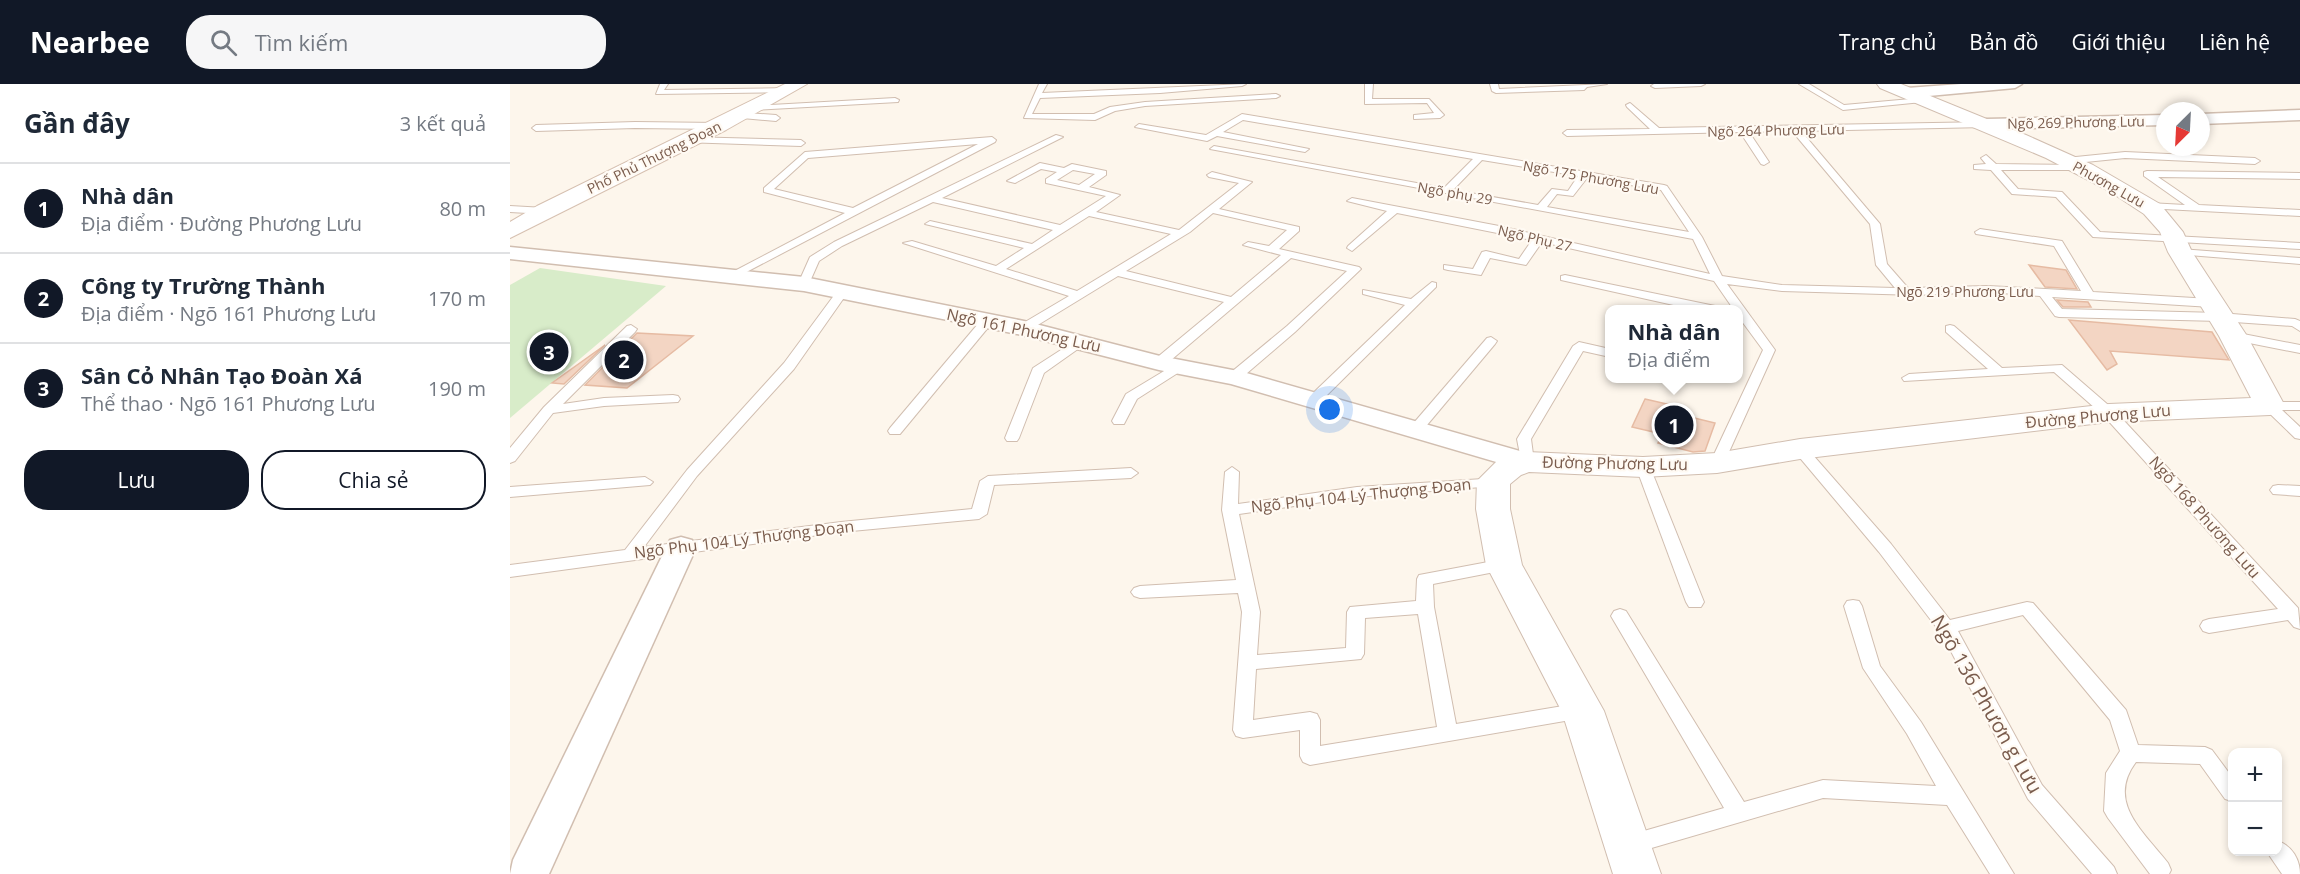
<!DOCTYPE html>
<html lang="vi">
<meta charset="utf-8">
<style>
body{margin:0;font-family:"Open Sans",sans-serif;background:#f6f6f7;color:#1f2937}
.controls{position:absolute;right:18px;bottom:18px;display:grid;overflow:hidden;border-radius:12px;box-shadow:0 3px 9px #0003}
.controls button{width:54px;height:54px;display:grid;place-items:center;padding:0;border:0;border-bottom:2px solid #e0e1e3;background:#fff;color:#1f2937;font:30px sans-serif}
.compass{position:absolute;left:1646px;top:18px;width:54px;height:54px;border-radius:50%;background:#fff;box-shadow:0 3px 9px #0003;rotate:204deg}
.you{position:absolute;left:820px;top:326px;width:21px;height:21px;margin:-15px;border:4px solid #fff;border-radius:50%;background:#1a73e8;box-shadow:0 0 0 9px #1a73e833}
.badge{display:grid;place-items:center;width:39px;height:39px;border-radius:50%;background:#111827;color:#fff;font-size:20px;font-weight:700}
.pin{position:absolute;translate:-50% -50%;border:3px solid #fff;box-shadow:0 2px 6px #0006}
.popup{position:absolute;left:1095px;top:221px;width:138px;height:78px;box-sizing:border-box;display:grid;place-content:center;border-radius:12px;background:#fff;filter:drop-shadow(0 2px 4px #0005);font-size:20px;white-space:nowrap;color:#747a83}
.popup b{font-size:22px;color:#1f2937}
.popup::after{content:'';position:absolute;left:50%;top:100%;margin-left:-12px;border:12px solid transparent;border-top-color:#fff}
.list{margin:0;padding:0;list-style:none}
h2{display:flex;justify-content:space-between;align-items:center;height:78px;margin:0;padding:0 24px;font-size:26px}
h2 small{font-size:20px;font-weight:400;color:#747a83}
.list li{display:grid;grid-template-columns:39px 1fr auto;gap:18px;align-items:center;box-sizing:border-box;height:90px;padding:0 24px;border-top:2px solid #e0e1e3}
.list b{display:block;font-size:22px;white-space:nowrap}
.list p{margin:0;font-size:20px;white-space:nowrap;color:#747a83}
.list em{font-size:20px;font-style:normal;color:#747a83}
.actions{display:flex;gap:12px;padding:18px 24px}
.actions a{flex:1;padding:14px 0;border:2px solid #111827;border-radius:24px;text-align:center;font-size:21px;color:#111827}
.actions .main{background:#111827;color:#fff}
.icon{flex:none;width:33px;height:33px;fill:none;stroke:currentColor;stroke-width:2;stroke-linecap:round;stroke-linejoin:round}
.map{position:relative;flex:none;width:1790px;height:790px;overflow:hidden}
header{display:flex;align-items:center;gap:36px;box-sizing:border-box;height:84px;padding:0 30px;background:#111827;color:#fff}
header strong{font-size:28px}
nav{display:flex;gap:33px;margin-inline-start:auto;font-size:21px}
.search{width:420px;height:54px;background:#f6f6f7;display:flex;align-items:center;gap:15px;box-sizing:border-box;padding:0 21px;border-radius:24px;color:#747a83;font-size:22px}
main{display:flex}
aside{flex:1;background:#fff}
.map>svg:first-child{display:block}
</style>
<header>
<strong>Nearbee</strong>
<div class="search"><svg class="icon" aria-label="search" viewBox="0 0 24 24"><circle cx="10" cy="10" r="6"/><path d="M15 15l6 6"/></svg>Tìm kiếm</div>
<nav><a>Trang chủ</a><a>Bản đồ</a><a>Giới thiệu</a><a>Liên hệ</a></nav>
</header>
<main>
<aside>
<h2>Gần đây<small>3 kết quả</small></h2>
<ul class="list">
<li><span class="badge">1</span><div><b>Nhà dân</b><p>Địa điểm · Đường Phương Lưu</p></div><em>80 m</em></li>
<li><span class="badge">2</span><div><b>Công ty Trường Thành</b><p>Địa điểm · Ngõ 161 Phương Lưu</p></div><em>170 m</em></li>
<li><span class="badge">3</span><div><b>Sân Cỏ Nhân Tạo Đoàn Xá</b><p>Thể thao · Ngõ 161 Phương Lưu</p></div><em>190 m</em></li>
</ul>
<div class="actions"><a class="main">Lưu</a><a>Chia sẻ</a></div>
</aside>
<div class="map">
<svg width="1790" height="790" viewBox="0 0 1790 790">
<rect width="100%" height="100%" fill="#fdf6ec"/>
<path fill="#d8ecc9" d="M30 184 156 202 0 334V201Z"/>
<g fill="#f3d5c3" stroke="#e6bba3" stroke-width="1.5">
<path d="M1519 181 1556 186 1567 205 1535 203Z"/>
<path d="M1547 216 1578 218 1581 223H1553Z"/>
<path d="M1559 236 1702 248 1719 276 1600 267 1607 280 1597 286Z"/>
<path d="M127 249 183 252 117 304 75 301Z"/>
<path d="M95 261 54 300 42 299Z"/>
<path d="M1135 315 1170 323 1168 330 1205 339 1195 367 1183 368 1148 359 1152 350 1122 343Z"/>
</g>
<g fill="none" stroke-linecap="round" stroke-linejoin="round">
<g stroke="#d1beb0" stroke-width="2">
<g id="service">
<path d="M150 0H158L154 6 281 4 285 6 281 8 146 10Z"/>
<path d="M529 0H537L532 9 736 0 732 2 650 9 530 14 522 30H584L600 23 635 18 766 10 770 12 766 14 635 22 605 27 585 36 514 34Z"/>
<path d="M855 0H863L862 15H919L934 31 930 34 904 35V31L924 29 917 19 855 20Z"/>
<path d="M980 0H988L989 5 1097 0 1077 3 1074 6 986 9 982 7Z"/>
<path d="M1144 0H1195L1191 2 1145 4 1141 2Z"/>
<path d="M1289 0H1299L1334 21 1412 14 1416 16 1412 18 1333 26Z"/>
<path d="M385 14 389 16 388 18 244 26 240 24 244 22Z"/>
<path d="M1120 19 1149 44 1479 38V42L1476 43 1291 47 1370 140 1377 180 1398 204 1478 202 1571 207 1544 162 1466 150 1465 148 1470 145 1552 157 1583 208 1701 215 1707 219 1701 223 1542 213 1552 225 1710 229 1785 235 1790 237V247L1782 242 1710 237 1549 233 1545 232 1530 212 1478 208 1406 211 1272 207 1217 200 1265 266 1214 379 1207 384 1200 379 1253 266 1228 232V226H1224L1204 197 1032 158 1016 181 980 174 971 191 938 186 934 185V181L963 185 972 168 976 167 1009 175 1022 156 887 129 842 167 837 164 838 162 877 127 837 117 842 114 989 142 1200 190 1183 155 700 65 704 62 934 104 963 75 733 36 713 48 799 65 795 68 707 52 697 57 625 43 629 40 696 51 732 30 1154 101 1157 102 1192 153 1212 192 1272 201 1385 204 1366 181 1360 140 1282 47 1239 48 1259 78 1254 81 1251 80 1230 48 1057 52 1053 49 1057 46 1140 45 1117 23 1116 21ZM972 76 1068 92 1058 107 1042 105 1028 121 943 106ZM1077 94 1151 106 1179 148 1037 123 1047 110 1063 112Z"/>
<path d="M235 29 266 31 270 34 266 37 232 34V30Z"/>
<path d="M125 38 209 39 213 42 209 45 125 44 26 47 22 44 26 41Z"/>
<path d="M546 51 553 53 432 114 550 141 596 112 536 99V95L547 88 531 85 505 99 497 97 530 79 554 84 562 80 596 87V91L579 103 610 111 586 128 669 146 729 99 699 93 697 91 702 88 742 98 709 125 789 143V147L769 165 849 183 851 185 785 248 729 296H719L717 293 719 290 777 242 837 187 781 174 654 282H644L643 279 644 276 714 218 608 192 518 247H510V241L559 212 393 159 402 157 486 182 514 164 415 140 420 137 522 160 543 146 423 118 332 162 309 177 298 202 294 203 288 200 300 173 324 158ZM563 86 585 90 569 101 547 96ZM703 129 777 146 759 162 738 158 733 161 771 171 721 213 616 187 680 148ZM579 132 661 150 567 207 496 185Z"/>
<path d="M176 53 291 56 295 59 291 62 173 58V54Z"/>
<path d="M482 53 486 56 485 58 225 194H217L215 192 335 129 254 108V104L295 68ZM468 60 343 124 264 105 298 74Z"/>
<path d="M1615 68 1745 74 1750 77 1745 80 1615 74 1556 80 1551 77 1556 74Z"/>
<path d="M1476 71 1486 80 1571 81 1573 83 1568 86H1491L1508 105 1552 108 1590 148 1790 159V165L1583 153 1546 113 1502 110 1481 86 1464 85V81L1476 80 1471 74Z"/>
<path d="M1637 87 1790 89V95L1648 93 1689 121 1790 126V132L1635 124V120L1639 119 1675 121 1634 92V88Z"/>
<path d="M0 122 35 124 40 127 35 130 0 128Z"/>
<path d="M1670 165 1790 174V180L1666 170 1665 168Z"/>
<path d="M1055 191 1205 222 1211 226H1186L1051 196V192Z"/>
<path d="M922 198 926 199V203L810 318H800L798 315 800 312 895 221 853 210V206L901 215Z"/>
<path d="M332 205 338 208 284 285 187 392 134 463 331 438 462 425 470 397 478 392 621 384 628 389 621 394 484 401 477 430 469 435 331 448 0 493V481L115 466 177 386 274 279 328 206Z"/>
<path d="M477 233 483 237 481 240 390 350H380L378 347 380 344 473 234Z"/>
<path d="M121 241 127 245 125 248 53 320 94 314 163 311 168 312 170 315 168 318 94 322 43 329 5 377 0 379V364L34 323 117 242Z"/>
<path d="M1440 241 1444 242 1492 284 1552 281 1604 326 1788 524 1790 545 1784 543 1778 536 1699 549 1693 547 1690 542 1693 537 1699 535 1768 525 1594 332 1544 288 1394 297 1392 294 1399 290 1478 285 1436 248V242Z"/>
<path d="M1723 248 1790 261V269L1719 255 1717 252Z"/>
<path d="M571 253 575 254V260L534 289 509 354 507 357H497L495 354 523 284Z"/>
<path d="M981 253 987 257 985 260 912 347H902L900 344 902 341 977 254Z"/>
<path d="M1069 258 1100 265V273L1073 267 1021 355 1024 378 1017 383 1012 381 1007 355 1063 262Z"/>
<path d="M669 278 675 282 674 285 627 315 614 340H604L602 337 616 310Z"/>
<path d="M1760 318H1790V326H1772L1790 343V355L1785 354 1755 325 1753 322 1755 319Z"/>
<path d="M1290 361 1295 362 1381 460 1440 536 1517 518 1523 519 1616 626 1628 661 1695 663 1702 666 1722 693V717L1715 715 1690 680 1626 678C1596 718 1633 747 1658 779L1661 786 1659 790H1640L1598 734 1594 727 1596 689 1610 667 1600 636 1513 531 1448 547 1532 701 1604 783 1607 790H1582L1518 715 1433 552 1369 468 1285 368 1283 365 1285 362Z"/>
<path d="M1133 378 1140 383 1194 518 1191 523H1179L1176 518 1126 383Z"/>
<path d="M722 383 729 388 728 420 847 403 989 394 992 397 989 400 984 402 847 413 729 430 750 528 747 571 836 564 837 528 840 523 906 517 907 495 909 491 994 475 1000 477 1002 481 1000 485 923 500 924 523 946 640 1071 619 1078 621 1081 627 1078 633 800 681 793 678 790 672V646L733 654 726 652 723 646 732 528 728 509 630 514 624 512 621 508 624 504 630 502 726 496 712 426 715 388ZM908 530 927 643 810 662V636L807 630 800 628 743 636 746 585 851 575 854 570 855 534Z"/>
<path d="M135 393 143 398 140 401 0 413V403Z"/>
<path d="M1768 401 1790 402V412L1763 410 1760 406 1763 402Z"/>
<path d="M1343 516 1349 517 1352 522 1370 582 1411 638 1504 790H1480L1437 721 1313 714 1121 770 1113 767 1110 760 1113 753 1214 724 1101 532 1104 527 1110 525 1116 527 1234 718 1313 696 1426 702 1397 650 1353 584 1334 522 1337 517Z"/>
<path d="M1768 757C1782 762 1790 775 1790 790H1772L1757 768H1768Z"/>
</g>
</g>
<g stroke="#d1beb0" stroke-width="3">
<g id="minor">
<path d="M1451 0H1512L1505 4 1397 14 1389 9 1397 4Z"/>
<path d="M1790 26V36L1691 40V30Z"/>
<path d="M1655 31V41L1476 45 1468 40 1476 35Z"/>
<path d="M0 163 294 193 514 237 650 272 733 288 1027 372 1031 378 1027 384 1017 387 721 300 649 286 512 251 294 207 0 175Z"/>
<path d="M171 453 182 456 186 464 39 790H0L3 776 156 464 160 456Z"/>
</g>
</g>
<g stroke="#d1beb0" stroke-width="2">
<path id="tertiary" d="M1367 0H1391L1516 51 1583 81 1650 120 1673 148 1682 168 1737 252 1775 322 1771 328 1760 331 1599 338 1290 375 1207 389 1133 393 1019 388 1011 391 1000 400V425L1012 481 1094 627 1151 790H1103L1052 628 976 481 966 425 967 397 987 377 1017 368 1133 373 1207 369 1290 355 1599 320 1741 314 1709 252 1658 168 1650 148 1634 130 1599 107 1536 74 1370 4Z"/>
</g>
<g stroke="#d6c0b0" stroke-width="2">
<path id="secondary" d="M275 0H297L216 46 0 154V138L27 122Z"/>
</g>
<use href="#service" fill="#fff" fill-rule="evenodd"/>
<use href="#minor" fill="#fff" fill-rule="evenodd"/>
<use href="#tertiary" fill="#fff" fill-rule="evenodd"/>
<use href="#secondary" fill="#fff" fill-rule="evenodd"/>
</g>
<g text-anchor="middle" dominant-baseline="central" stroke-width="4.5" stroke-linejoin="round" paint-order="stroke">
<g font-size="14" fill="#7a5c4d" stroke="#fffaf3">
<text transform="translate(1566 38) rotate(-1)">Ngõ 269 Phương Lưu</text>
<text transform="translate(1266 46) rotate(-1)">Ngõ 264 Phương Lưu</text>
<text transform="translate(144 73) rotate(-26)">Phố Phủ Thượng Đoạn</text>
<text transform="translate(1081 93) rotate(10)">Ngõ 175 Phương Lưu</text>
<text transform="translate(1599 100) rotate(29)">Phương Lưu</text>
<text transform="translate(945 109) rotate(10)">Ngõ phụ 29</text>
<text transform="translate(1025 154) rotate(13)">Ngõ Phụ 27</text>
<text x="1455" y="207">Ngõ 219 Phương Lưu</text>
</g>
<g font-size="16" fill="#7a5c4d" stroke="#fffaf3">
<text transform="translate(514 246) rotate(12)">Ngõ 161 Phương Lưu</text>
<text transform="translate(1588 332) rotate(-5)">Đường Phương Lưu</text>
<text transform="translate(1105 379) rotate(1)">Đường Phương Lưu</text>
<text transform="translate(851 411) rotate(-6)">Ngõ Phụ 104 Lý Thượng Đoạn</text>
<text transform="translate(1695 433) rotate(48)">Ngõ 168 Phương Lưu</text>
<text transform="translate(234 455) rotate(-7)">Ngõ Phụ 104 Lý Thượng Đoạn</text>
</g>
<g font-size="20" fill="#7a5c4d" stroke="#fffaf3">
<text transform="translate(1477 620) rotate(60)">Ngõ 136 Phươn g Lưu</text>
</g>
</g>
</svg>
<div class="controls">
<button>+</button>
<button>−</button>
</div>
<svg class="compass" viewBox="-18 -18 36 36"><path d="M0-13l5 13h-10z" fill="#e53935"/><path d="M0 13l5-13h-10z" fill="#747a83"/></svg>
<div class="you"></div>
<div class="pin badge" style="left:1164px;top:341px">1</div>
<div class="popup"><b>Nhà dân</b>Địa điểm</div>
<div class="pin badge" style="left:114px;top:276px">2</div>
<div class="pin badge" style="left:39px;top:268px">3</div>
</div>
</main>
